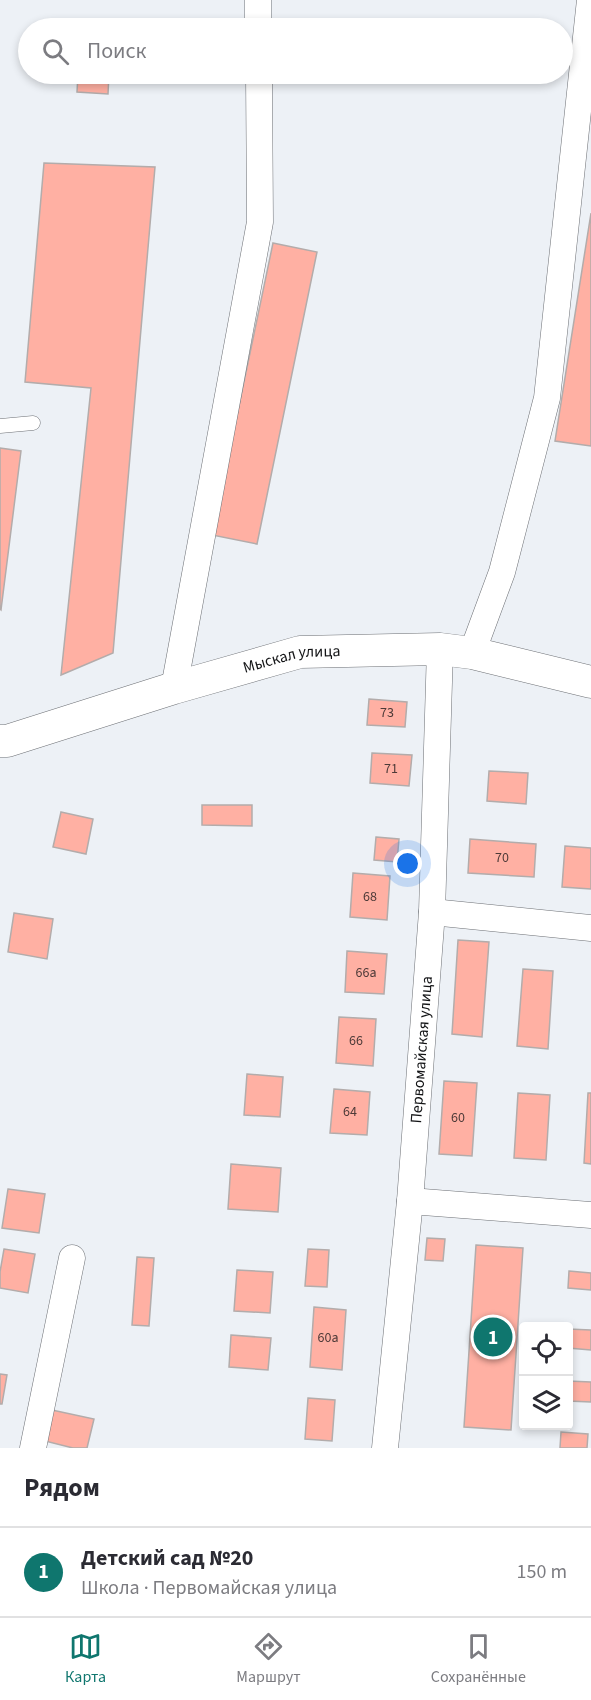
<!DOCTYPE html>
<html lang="ru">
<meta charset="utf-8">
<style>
body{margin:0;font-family:"Source Sans 3",sans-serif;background:#f2f2f3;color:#2b2b33}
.controls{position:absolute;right:18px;bottom:18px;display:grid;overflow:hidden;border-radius:6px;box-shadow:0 3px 9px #0003}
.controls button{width:54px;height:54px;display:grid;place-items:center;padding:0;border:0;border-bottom:2px solid #e1e1e2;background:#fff;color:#2b2b33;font:30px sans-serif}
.you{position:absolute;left:408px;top:864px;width:21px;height:21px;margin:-15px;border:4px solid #fff;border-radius:50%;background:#1a73e8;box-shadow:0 0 0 9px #1a73e833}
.badge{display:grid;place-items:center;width:39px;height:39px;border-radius:50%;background:#0f766e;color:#fff;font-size:20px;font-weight:700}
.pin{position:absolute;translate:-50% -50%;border:3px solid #fff;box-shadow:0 2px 6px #0006}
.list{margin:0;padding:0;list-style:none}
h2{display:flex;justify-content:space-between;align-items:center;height:78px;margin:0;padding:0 24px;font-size:26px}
h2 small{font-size:20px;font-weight:400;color:#7c7c81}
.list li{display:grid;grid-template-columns:39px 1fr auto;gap:18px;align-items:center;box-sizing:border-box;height:90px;padding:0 24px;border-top:2px solid #e1e1e2}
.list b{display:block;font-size:22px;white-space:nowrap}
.list p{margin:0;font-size:20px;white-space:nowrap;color:#7c7c81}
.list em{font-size:20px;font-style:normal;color:#7c7c81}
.icon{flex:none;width:33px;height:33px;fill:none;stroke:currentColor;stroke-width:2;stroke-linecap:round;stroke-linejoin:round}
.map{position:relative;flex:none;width:591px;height:1448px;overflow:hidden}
.search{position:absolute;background:#fff;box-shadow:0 3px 9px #0003;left:18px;right:18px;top:18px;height:66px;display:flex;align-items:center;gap:15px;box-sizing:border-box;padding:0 21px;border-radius:33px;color:#7c7c81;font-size:22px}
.sheet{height:168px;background:#fff}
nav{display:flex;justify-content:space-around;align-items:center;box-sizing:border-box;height:84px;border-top:2px solid #e1e1e2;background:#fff;font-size:16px;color:#7c7c81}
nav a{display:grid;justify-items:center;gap:3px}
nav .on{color:#0f766e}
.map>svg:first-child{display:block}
</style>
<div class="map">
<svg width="591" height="1448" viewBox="0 0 591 1448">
<rect width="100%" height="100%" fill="#edf1f6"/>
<g fill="#ffb0a3" stroke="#b3acab" stroke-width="1.5">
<path d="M78 74H109L108 94 77 92Z"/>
<path d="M44 163 155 167 113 653 61 675 91 388 25 382Z"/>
<path d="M591 213V446L555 441Z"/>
<path d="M273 243 317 252 257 544 212 535Z"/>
<path d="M0 448 21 451 1 610 0 609Z"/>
<path d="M369 699 407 702 405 727 367 725Z"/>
<path d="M372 753 412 755 409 786 370 783Z"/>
<path d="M489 771 528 773 526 804 487 801Z"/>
<path d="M202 805H252V826L202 825Z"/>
<path d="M61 812 93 819 86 854 53 847Z"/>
<path d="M376 837 399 839 397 862 374 860Z"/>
<path d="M470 839 536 844 534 877 468 873Z"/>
<path d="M565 846 591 848V889L562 887Z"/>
<path d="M353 873 390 876 387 920 350 917Z"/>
<path d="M14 913 53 919 47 959 8 952Z"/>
<path d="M458 940 489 942 482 1037 452 1034Z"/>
<path d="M347 951 387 954 384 994 345 992Z"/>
<path d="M523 969 553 971 548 1049 517 1046Z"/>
<path d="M339 1017 376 1019 373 1066 336 1063Z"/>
<path d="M247 1074 283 1077 280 1117 244 1115Z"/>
<path d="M444 1081 477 1083 472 1156 439 1154Z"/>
<path d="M334 1089 370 1092 367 1135 330 1133Z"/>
<path d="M518 1093 550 1095 546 1160 514 1158Z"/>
<path d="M588 1093H591V1164L584 1163Z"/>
<path d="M231 1164 281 1168 278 1212 228 1209Z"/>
<path d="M8 1189 45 1194 39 1233 2 1228Z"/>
<path d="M427 1238 445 1239 443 1261 425 1260Z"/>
<path d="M476 1245 523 1248 511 1430 464 1427Z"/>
<path d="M4 1249 35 1254 28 1293 0 1288V1272Z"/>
<path d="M308 1249 329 1250 327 1287 305 1286Z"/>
<path d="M137 1257 154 1258 149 1326 132 1325Z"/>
<path d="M237 1270 273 1272 270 1313 234 1311Z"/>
<path d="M569 1271 591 1273V1290L568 1288Z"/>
<path d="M314 1307 346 1310 342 1370 310 1367Z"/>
<path d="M568 1329 591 1330V1350L568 1348Z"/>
<path d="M231 1335 271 1338 268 1370 229 1367Z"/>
<path d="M0 1374 7 1375 2 1404H0Z"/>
<path d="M568 1381 591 1382V1402L568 1401Z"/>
<path d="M308 1398 335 1400 332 1441 305 1439Z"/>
<path d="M52 1410 94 1419 87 1448H73L45 1441Z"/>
<path d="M561 1432 588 1434 587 1448H560Z"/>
</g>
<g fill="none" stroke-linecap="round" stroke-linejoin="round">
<g stroke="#6d7075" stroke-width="15">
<path id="service" d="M0 426 33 423"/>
</g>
<g stroke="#6d7075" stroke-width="27">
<g id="minor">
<path d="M258 0V28"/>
<path d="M472 653 502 572 547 398 590 0"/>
<path d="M174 688 260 222 259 74"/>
<path d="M432 912 591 928"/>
<path d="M410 1201 591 1215"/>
<path d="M33 1448 72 1258"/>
<path id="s1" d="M385 1448 410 1201 432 912 440 649"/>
</g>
</g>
<g stroke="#6d7075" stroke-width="33">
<g id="tertiary">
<path id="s2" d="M0 741H7L174 688 300 652 440 649 472 653 591 682"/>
</g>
</g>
<use href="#service" stroke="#fff" stroke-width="14"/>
<use href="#minor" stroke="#fff" stroke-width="26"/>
<use href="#tertiary" stroke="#fff" stroke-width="32"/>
</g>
<g text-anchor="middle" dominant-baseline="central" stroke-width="4.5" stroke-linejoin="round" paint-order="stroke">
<g font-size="14" fill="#4d3a38">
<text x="387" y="713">73</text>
<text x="391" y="769">71</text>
<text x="502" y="858">70</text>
<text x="370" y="897">68</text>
<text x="366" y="973">66а</text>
<text x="356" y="1041">66</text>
<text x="350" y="1112">64</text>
<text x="458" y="1118">60</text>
<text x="328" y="1338">60а</text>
</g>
<g font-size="16" fill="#121315" stroke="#edf1f6">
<text stroke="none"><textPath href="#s2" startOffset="304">Мыскал улица</textPath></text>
<text stroke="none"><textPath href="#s1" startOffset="400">Первомайская улица</textPath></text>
</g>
</g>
</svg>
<div class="controls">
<button><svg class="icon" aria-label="locate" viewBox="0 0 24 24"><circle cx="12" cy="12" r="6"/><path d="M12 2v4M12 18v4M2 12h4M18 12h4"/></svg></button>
<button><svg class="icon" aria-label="layers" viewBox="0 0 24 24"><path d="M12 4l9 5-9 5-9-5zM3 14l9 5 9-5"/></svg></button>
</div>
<div class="you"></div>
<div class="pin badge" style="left:493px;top:1337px">1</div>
<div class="search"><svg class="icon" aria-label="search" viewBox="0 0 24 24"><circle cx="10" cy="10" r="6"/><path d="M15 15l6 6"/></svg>Поиск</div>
</div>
<section class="sheet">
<h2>Рядом<small></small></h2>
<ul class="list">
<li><span class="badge">1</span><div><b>Детский сад №20</b><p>Школа · Первомайская улица</p></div><em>150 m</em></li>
</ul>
</section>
<nav>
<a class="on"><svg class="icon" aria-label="map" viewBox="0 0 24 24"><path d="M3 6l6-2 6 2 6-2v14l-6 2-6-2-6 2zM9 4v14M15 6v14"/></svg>Карта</a>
<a><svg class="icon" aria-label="directions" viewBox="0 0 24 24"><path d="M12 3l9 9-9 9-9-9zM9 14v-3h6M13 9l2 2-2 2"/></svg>Маршрут</a>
<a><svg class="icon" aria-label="saved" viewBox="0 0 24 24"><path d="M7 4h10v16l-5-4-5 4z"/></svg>Сохранённые</a>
</nav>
